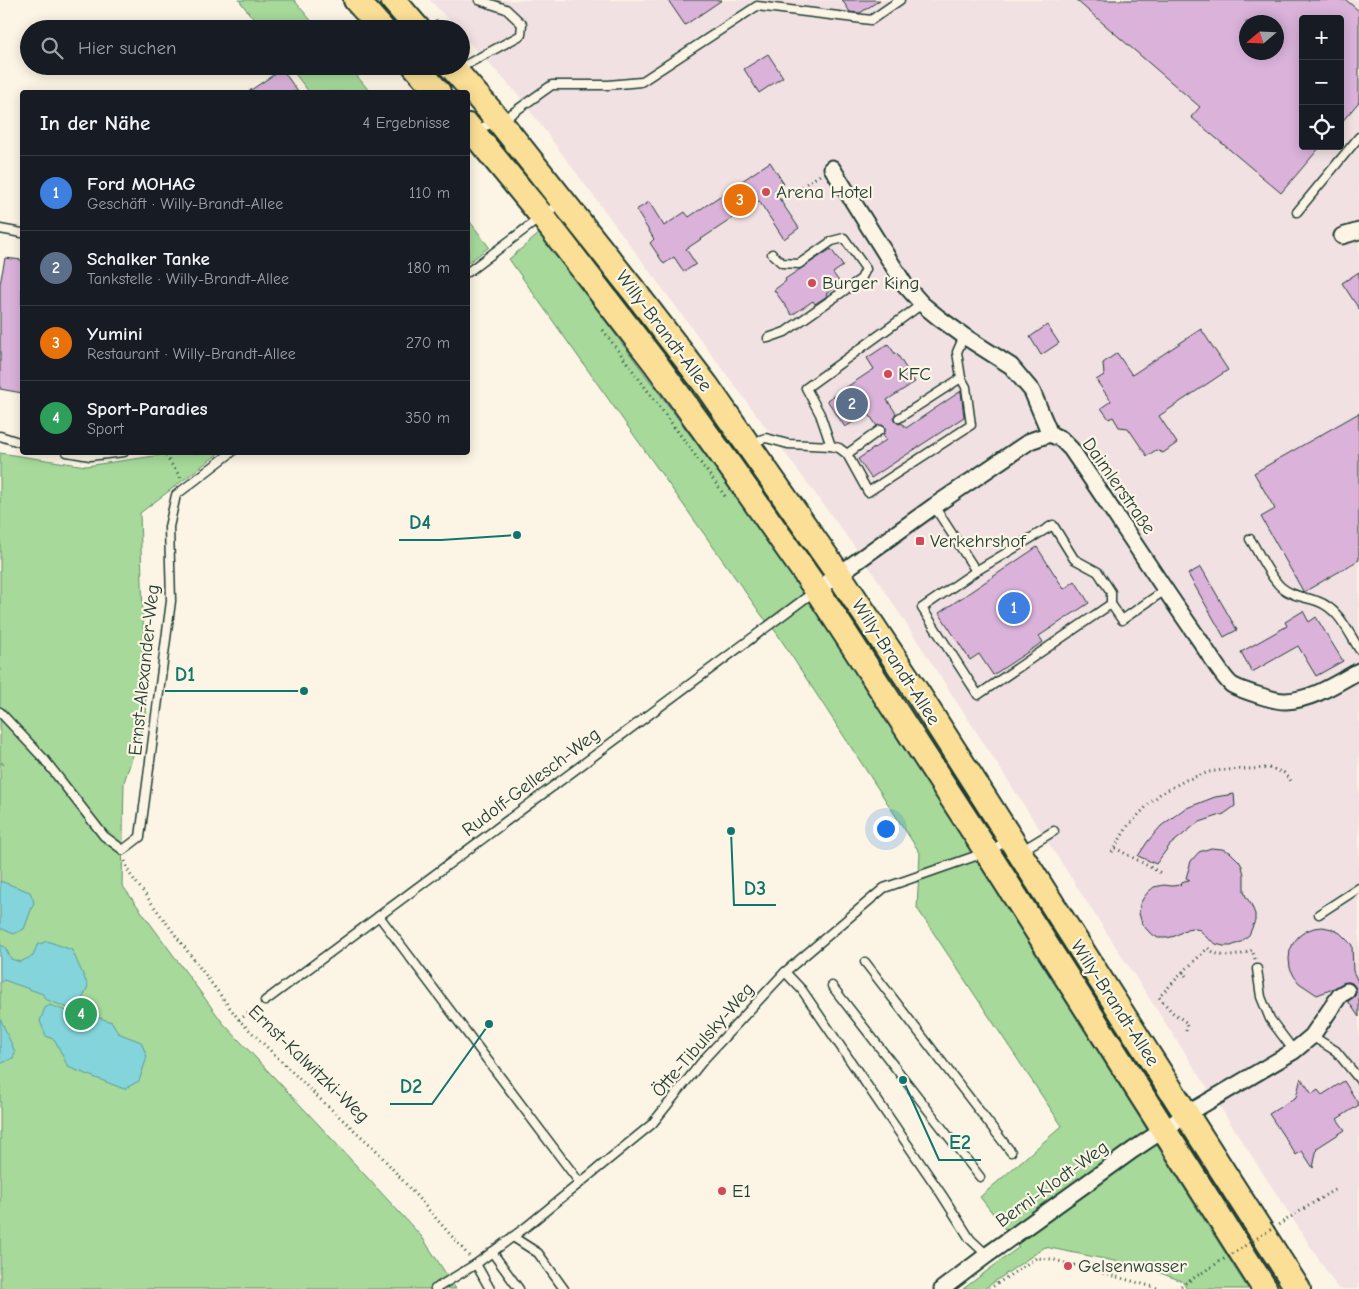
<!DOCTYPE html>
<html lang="de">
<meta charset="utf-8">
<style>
body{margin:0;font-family:"Comic Neue",sans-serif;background:#20242c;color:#f1f3f6}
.controls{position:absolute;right:15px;top:15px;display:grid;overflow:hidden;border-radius:5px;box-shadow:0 2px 12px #0003}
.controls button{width:45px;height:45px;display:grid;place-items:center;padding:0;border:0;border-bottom:1px solid #363941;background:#171b24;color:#f1f3f6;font:25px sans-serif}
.compass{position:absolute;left:1239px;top:15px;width:45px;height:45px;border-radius:50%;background:#171b24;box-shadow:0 2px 12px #0003;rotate:251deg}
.you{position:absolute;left:885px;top:828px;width:18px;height:18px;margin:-12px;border:4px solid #fff;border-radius:50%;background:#1a73e8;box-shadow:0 0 0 8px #1a73e833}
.badge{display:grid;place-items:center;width:32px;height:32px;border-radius:50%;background:#d1495b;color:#fff;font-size:16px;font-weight:700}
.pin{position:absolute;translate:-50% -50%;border:2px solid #fff;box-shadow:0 1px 5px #0006}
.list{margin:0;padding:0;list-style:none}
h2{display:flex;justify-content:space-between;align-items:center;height:65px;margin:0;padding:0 20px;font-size:21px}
h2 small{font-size:16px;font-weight:400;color:#9ea1a6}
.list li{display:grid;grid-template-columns:32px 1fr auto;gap:15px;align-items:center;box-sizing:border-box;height:75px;padding:0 20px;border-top:1px solid #363941}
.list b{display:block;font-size:19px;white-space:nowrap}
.list p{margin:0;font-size:16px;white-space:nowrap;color:#9ea1a6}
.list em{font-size:16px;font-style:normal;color:#9ea1a6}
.icon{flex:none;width:28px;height:28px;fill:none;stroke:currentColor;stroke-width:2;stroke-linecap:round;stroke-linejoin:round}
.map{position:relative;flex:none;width:1359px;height:1289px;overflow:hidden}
.search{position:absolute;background:#171b24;box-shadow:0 2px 12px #0003;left:20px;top:20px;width:450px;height:55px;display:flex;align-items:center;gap:12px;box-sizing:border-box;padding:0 18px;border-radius:28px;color:#9ea1a6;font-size:19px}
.panel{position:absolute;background:#171b24;box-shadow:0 2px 12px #0003;left:20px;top:90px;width:450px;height:365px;border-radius:5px}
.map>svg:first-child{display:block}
</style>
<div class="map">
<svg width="1359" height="1289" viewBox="0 0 1359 1289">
<rect width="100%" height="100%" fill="#fcf5e5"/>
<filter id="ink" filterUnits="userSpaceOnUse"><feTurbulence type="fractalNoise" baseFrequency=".02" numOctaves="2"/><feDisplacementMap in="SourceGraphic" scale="10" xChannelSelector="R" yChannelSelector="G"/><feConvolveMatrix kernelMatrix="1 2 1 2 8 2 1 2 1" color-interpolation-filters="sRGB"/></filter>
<g filter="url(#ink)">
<path fill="#f2e1e2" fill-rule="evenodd" d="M430 0H1359V1289H1338L866 562 516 92 461 34V29H457ZM1303 19H1340V146H1303ZM1246 22H1276V52H1246Z"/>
<g fill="#a6d99a" stroke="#628b67">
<path d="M239 0H294L318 29H261Z"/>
<path d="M289 66H349L370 92H309Z"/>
<path d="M468 219 489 247 468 263Z"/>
<path d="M540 233 803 587 1248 1289H1187L1182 1281 1144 1267 1045 1247 984 1289H963L1019 1247 980 1197 1062 1126 917 908 920 853 776 632 763 617 509 259Z"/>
<path d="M0 453 86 466 161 455 163 453H219L140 513 146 717 124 782 122 885 223 1023 319 1125 422 1237 456 1289H0V762L4 765 0 760Z"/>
</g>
<g fill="#84d5db" stroke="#5c9898">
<path d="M0 881 30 892 34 902 24 929 14 934 0 928Z"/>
<path d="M47 941 72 950 88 986 81 1002 68 1008 45 999 43 994 4 980 0 983V945L5 947 11 959 20 962 33 956 37 945Z"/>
<path d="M50 1005 69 1012 70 1017 78 1019 90 1015 112 1022 118 1033 141 1042 147 1057 139 1081 124 1089 68 1067 55 1040 46 1036 40 1021 45 1008Z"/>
<path d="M0 1018 15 1052 13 1058 0 1064Z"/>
</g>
<g fill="#dab2da" stroke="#1f3d34" fill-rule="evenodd">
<path d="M668 0H722L685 25Z"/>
<path d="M842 0H880L860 13 850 12Z"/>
<path d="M1076 0H1346L1359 11V102L1340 124V19H1303V146H1321L1281 193 1191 117 1200 107ZM1246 22H1276V52H1246Z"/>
<path d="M768 54 783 77 759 93 744 69Z"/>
<path d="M282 69 298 92H248Z"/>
<path d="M770 162 784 184 774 191 799 228 784 239 759 201 686 249 696 264 684 272 674 257 664 264 650 243 654 239 636 210 649 202 664 226 685 212 689 217Z"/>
<path d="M831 249 843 266 833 273 841 284 826 294 827 296 815 304 813 301 792 315 774 290 786 281 785 279Z"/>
<path d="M5 258 22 260V393L0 389V284Z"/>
<path d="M1359 272V309L1342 283Z"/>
<path d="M1047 325 1059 343 1041 355 1030 337Z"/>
<path d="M1201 329 1228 370 1159 416 1177 443 1163 453 1156 450 1147 456 1128 428 1119 427 1113 417 1109 419 1101 408 1111 401 1096 380 1104 375 1103 363 1117 353 1132 375Z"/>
<path d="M888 344 896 355 897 354 915 382 887 400 896 413 893 418 895 421 899 424 902 423 906 428 961 391 964 417 871 478 858 459 886 440 883 435 885 432V427L882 425 877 426 868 413 845 427 827 400 874 369 867 358Z"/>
<path d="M1359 413V560L1304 592 1303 591 1261 517 1275 509 1254 473Z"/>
<path d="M1037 547 1064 589 1075 581 1089 603 1039 636 1043 642 993 675 979 654 970 660 939 613Z"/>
<path d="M1201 567 1237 630 1224 637 1188 574Z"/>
<path d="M1303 611 1309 622 1316 617 1343 661 1316 676 1298 646 1252 672 1241 652 1287 626 1285 622Z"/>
<path d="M1234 794 1235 806 1224 814 1200 822 1195 825 1170 845 1156 864 1138 856 1148 841 1161 826 1184 809 1215 797Z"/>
<path d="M1211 848 1222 849 1230 852 1239 861 1242 866 1244 875V891L1246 897 1251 904 1255 914V921L1249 935 1241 942 1231 946H1223L1216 944 1207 938 1200 930 1192 928 1187 929 1175 936 1167 938H1158L1150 933 1142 924 1139 913 1140 904 1144 897 1148 892 1154 887 1164 885 1172 886 1180 885 1184 881 1190 880 1186 878 1191 861 1199 852Z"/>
<path d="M1323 927 1332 929 1340 933 1352 945 1353 971 1359 984V1017L1348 1001 1355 996 1356 992 1355 987 1352 983 1348 982 1343 983 1333 989 1317 995 1299 983 1294 976 1290 968 1289 959 1290 950 1294 942 1299 936 1306 931 1314 928Z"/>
<path d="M1301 1078 1312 1094 1318 1090 1322 1095 1344 1081 1359 1105 1337 1119 1345 1130 1317 1148 1313 1168 1302 1151 1296 1155 1269 1114 1296 1097Z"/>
</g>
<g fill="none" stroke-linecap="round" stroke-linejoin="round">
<g stroke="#1f3d34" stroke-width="11">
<g id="service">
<path d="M458 69 521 35 522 24 506 9 479 0"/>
<path d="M475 129 500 122 552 85H608L641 82 757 6 871 20 900 0"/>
<path d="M1297 212 1359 137"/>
<path d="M0 229 22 233"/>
<path d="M468 272 561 202"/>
<path d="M768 338 785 332 861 279 866 269 844 238 832 241 799 264 782 263 772 254"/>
<path d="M961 378 957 352 964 336"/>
<path d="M0 436 22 443"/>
<path d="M750 443 766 438 788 444 831 446 839 448 847 454 880 430"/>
<path d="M831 446 820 414 806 388 922 304"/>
<path d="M67 452 90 456 124 452"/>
<path d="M847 454 868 492 971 425 966 387 961 378 899 418"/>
<path d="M934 506 976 571 922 608 978 695 1111 604 1122 620 1165 590"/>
<path d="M1250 539C1259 553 1269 576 1281 587 1291 596 1305 597 1317 601 1339 609 1347 630 1359 649"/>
<path d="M976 571 1053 525 1074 559 1098 572 1111 592V604"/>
<path d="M0 712 44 759 104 836 123 850 140 837 171 601 169 527 176 495 232 452"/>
<path d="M1021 851 1054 831"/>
<path d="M1319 914 1359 888"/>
<path d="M379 916 580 1183"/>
<path d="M865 962 1011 1152"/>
<path d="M1257 969 1261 997 1270 1019 1294 1051"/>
<path d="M785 972 802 990 942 1195 970 1239 987 1255"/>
<path d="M832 986 980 1177"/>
<path d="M265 1001 815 591"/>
<path d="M1312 1036 1336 1051 1359 1079"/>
<path d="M513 1237 538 1253 564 1289"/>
<path d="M492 1252 519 1289"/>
<path d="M476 1264 490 1289"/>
<path d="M435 1289 476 1264 526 1227 652 1124 705 1058 785 972 884 888 987 852 1009 840"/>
</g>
</g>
<g stroke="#1f3d34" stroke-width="19">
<g id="minor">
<path d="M832 168 905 285 922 304 939 318 964 336 1011 366 1032 391 1050 434"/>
<path d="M1342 236 1359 231"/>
<path d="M817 590 934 506 1030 441 1050 434 1061 439 1071 449C1115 513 1156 578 1201 642 1206 650 1225 680 1232 685 1241 690 1276 702 1286 701 1312 700 1337 683 1359 671"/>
<path d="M942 1289 987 1255 1133 1150 1187 1114 1294 1051 1312 1036 1340 995 1347 991"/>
</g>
</g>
<g stroke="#1f3d34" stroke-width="28">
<g id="primary">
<path d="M356 0 382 29"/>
<path d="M393 0 418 29"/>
<path d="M415 66 438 92"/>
<path d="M451 66 500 122 634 291 706 385 839 575 918 694 1298 1289"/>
<path d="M468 126 542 216 656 364 730 466 817 590 987 852 1265 1289"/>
</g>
</g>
<g stroke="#1f3d34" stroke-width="3" stroke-dasharray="1 4" stroke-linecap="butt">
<path d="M436 20 444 29"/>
<path d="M781 200 820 175"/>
<path d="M603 330 725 496"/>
<path d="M163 452 181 478"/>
<path d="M1115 848 1161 873"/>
<path d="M1112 852 1128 826 1146 807 1160 794 1186 780 1209 772 1223 770 1271 768 1284 773 1292 782"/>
<path d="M125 861 129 873 239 1020 320 1099 376 1150 469 1256"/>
<path d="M1183 972 1208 948C1219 959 1239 957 1252 950L1255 959"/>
<path d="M239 1020 257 1007"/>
<path d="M1186 1031 1187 1023 1172 1012 1159 997 1183 972 1186 976"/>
<path d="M1329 1193 1336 1189"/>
<path d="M989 1289 1036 1258 1051 1259 1161 1289"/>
<path d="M1177 1289 1181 1286"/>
</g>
<use href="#service" stroke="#fcf5e5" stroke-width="8"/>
<use href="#minor" stroke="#fcf5e5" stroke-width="15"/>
<use href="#primary" stroke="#fbdf96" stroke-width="24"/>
<path stroke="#1f3d34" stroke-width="3" stroke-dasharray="1 4" stroke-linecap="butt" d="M1181 1286 1329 1193"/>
</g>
</g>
<g fill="#d1495b" stroke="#fcf5e5" stroke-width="2">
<circle cx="766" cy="192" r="5"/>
<circle cx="812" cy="283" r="5"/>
<circle cx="888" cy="374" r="5"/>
<rect x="915" y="536" width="10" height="10" rx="2.5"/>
<circle cx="722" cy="1191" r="5"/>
<circle cx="1068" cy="1266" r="5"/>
</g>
<g text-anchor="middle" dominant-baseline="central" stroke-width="4.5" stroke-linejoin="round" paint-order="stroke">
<g font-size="19" fill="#1f3d34" stroke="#fcf5e5" text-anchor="start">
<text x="776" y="192">Arena Hotel</text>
<text x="822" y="283">Burger King</text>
<text x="898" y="374">KFC</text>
<text x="930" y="541">Verkehrshof</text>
<text x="732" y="1191">E1</text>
<text x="1078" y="1266">Gelsenwasser</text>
</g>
<g font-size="19" fill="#1f3d34" stroke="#fcf5e5">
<text transform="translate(664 331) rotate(53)">Willy-Brandt-Allee</text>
<text transform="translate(1119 486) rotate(55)">Daimlerstraße</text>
<text transform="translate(896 662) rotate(57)">Willy-Brandt-Allee</text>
<text transform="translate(144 670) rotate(-84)">Ernst-Alexander-Weg</text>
<text transform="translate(531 782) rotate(-37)">Rudolf-Gellesch-Weg</text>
<text transform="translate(1115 1003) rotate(57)">Willy-Brandt-Allee</text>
<text transform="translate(703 1040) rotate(-49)">Ötte-Tibulsky-Weg</text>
<text transform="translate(309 1064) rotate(44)">Ernst-Kalwitzki-Weg</text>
<text transform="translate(1052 1184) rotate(-36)">Berni-Klodt-Weg</text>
</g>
</g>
<path fill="none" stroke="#0f766e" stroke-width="2" d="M517 535L441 540H399M304 691L205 691H165M731 831L734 905H776M489 1024L432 1104H390M903 1080L939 1160H981"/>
<g fill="#0f766e" stroke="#fcf5e5" stroke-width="2">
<circle cx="517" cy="535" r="5"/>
<circle cx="304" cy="691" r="5"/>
<circle cx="731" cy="831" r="5"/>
<circle cx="489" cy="1024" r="5"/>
<circle cx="903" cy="1080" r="5"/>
</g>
<g font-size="20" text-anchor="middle" font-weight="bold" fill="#0f766e" stroke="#fcf5e5" stroke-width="4.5" stroke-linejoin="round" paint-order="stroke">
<text x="420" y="529">D4</text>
<text x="185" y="681">D1</text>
<text x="755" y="895">D3</text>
<text x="411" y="1093">D2</text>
<text x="960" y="1149">E2</text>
</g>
</svg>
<div class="controls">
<button>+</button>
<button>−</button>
<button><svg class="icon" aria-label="locate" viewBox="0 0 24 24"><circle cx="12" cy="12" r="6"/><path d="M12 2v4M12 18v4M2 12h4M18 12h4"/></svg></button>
</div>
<svg class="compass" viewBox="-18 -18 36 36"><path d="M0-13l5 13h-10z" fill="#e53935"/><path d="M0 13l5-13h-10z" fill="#9ea1a6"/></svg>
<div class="you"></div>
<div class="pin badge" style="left:1014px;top:608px;background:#3f7fe0">1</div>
<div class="pin badge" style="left:852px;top:404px;background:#5c6f8a">2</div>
<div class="pin badge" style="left:740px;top:200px;background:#e8710a">3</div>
<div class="pin badge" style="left:81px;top:1014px;background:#2e9e5b">4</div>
<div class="search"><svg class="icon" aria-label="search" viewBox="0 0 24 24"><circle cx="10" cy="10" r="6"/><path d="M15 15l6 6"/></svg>Hier suchen</div>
<section class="panel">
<h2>In der Nähe<small>4 Ergebnisse</small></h2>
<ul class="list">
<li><span class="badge" style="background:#3f7fe0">1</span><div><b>Ford MOHAG</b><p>Geschäft · Willy-Brandt-Allee</p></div><em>110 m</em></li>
<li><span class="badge" style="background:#5c6f8a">2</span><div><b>Schalker Tanke</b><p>Tankstelle · Willy-Brandt-Allee</p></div><em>180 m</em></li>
<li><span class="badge" style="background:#e8710a">3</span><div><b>Yumini</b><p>Restaurant · Willy-Brandt-Allee</p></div><em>270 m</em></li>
<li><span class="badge" style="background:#2e9e5b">4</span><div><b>Sport-Paradies</b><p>Sport</p></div><em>350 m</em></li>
</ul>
</section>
</div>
